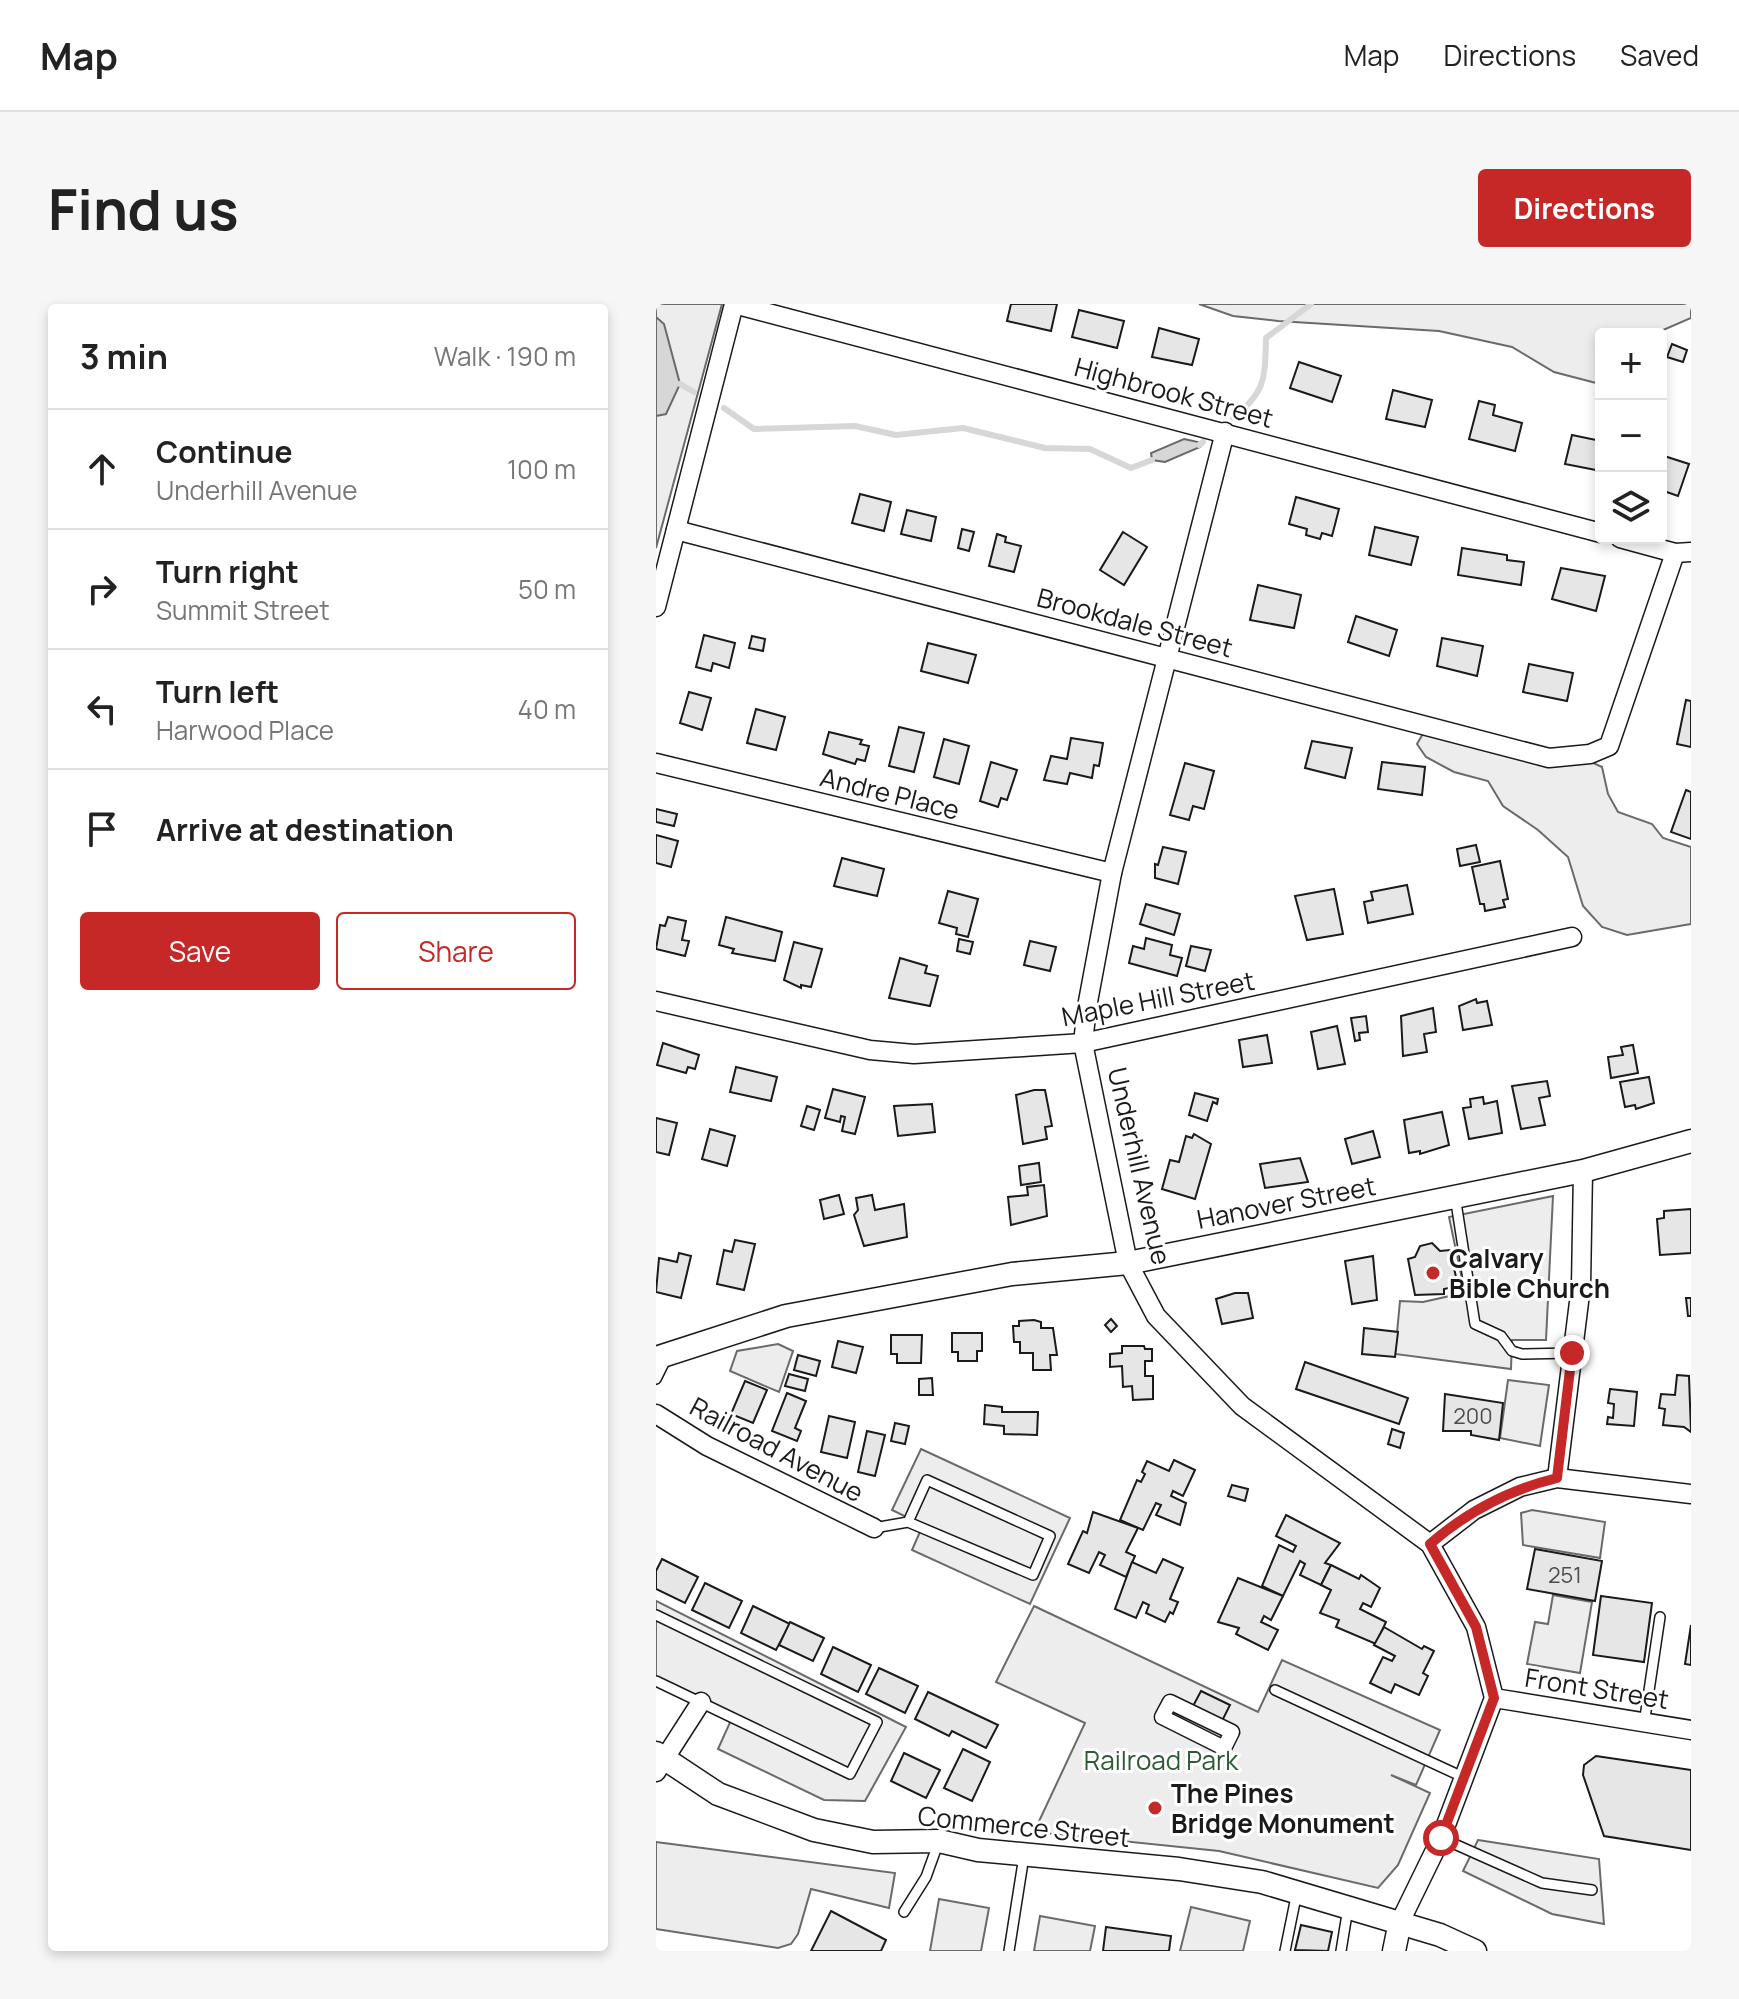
<!DOCTYPE html>
<meta charset="utf-8">
<style>
body{margin:0;font-family:Manrope,sans-serif;background:#f6f6f6;color:#222}
.controls{position:absolute;right:24px;top:24px;display:grid;overflow:hidden;border-radius:8px;box-shadow:0 4px 12px #0003}
.controls button{width:72px;height:72px;display:grid;place-items:center;padding:0;border:0;border-bottom:2px solid #e0e0e0;background:#fff;color:#222;font:40px sans-serif}
.stop{position:absolute;width:24px;height:24px;margin:-18px;border:6px solid #c62828;border-radius:50%;background:#fff}
.stop.end{background:#c62828;border-color:#fff;box-shadow:0 2px 8px #0008}
.list{margin:0;padding:0;list-style:none}
h2{display:flex;justify-content:space-between;align-items:center;height:104px;margin:0;padding:0 32px;font-size:34px}
h2 small{font-size:26px;font-weight:400;color:#767676}
.list li{display:grid;grid-template-columns:52px 1fr auto;gap:24px;align-items:center;box-sizing:border-box;height:120px;padding:0 32px;border-top:2px solid #e0e0e0}
.list b{display:block;font-size:30px;white-space:nowrap}
.list p{margin:0;font-size:26px;white-space:nowrap;color:#767676}
.list em{font-size:26px;font-style:normal;color:#767676}
.actions{display:flex;gap:16px;padding:24px 32px}
.actions a{flex:1;padding:18px 0;border:2px solid #c62828;border-radius:8px;text-align:center;font-size:28px;color:#c62828}
.actions .main{background:#c62828;color:#fff}
.icon{flex:none;width:44px;height:44px;fill:none;stroke:currentColor;stroke-width:2;stroke-linecap:round;stroke-linejoin:round}
.map{position:relative;flex:none;width:1035px;height:1647px;overflow:hidden;border-radius:8px}
header{display:flex;align-items:center;gap:48px;box-sizing:border-box;height:112px;padding:0 40px;background:#fff;border-bottom:2px solid #e0e0e0}
header strong{font-size:38px}
nav{display:flex;gap:44px;margin-inline-start:auto;font-size:28px}
.intro{display:flex;align-items:center;justify-content:space-between;box-sizing:border-box;height:192px;padding:0 48px}
h1{margin:0;font-size:56px}
.button{padding:20px 36px;border-radius:8px;background:#c62828;color:#fff;font-size:28px;font-weight:700}
main{display:flex;gap:48px;padding:0 48px}
aside{flex:1;background:#fff;border-radius:8px;box-shadow:0 4px 12px #0003}
.map>svg:first-child{display:block}
</style>
<header>
<strong>Map</strong>
<nav><a>Map</a><a>Directions</a><a>Saved</a></nav>
</header>
<div class="intro"><h1>Find us</h1><a class="button">Directions</a></div>
<main>
<aside>
<h2>3 min<small>Walk · 190 m</small></h2>
<ul class="list">
<li><svg class="icon" aria-label="ahead" viewBox="0 0 24 24"><path d="M12 20V5M6 11l6-6 6 6"/></svg><div><b>Continue</b><p>Underhill Avenue</p></div><em>100 m</em></li>
<li><svg class="icon" aria-label="right" viewBox="0 0 24 24"><path d="M7 20v-9h11M14 6l5 5-5 5"/></svg><div><b>Turn right</b><p>Summit Street</p></div><em>50 m</em></li>
<li><svg class="icon" aria-label="left" viewBox="0 0 24 24"><path d="M17 20v-9H6M10 6l-5 5 5 5"/></svg><div><b>Turn left</b><p>Harwood Place</p></div><em>40 m</em></li>
<li><svg class="icon" aria-label="arrive" viewBox="0 0 24 24"><path d="M6 21V4h12l-3 4 3 4H6"/></svg><div><b>Arrive at destination</b></div></li>
</ul>
<div class="actions"><a class="main">Save</a><a>Share</a></div>
</aside>
<div class="map">
<svg width="1035" height="1647" viewBox="0 0 1035 1647">
<rect width="100%" height="100%" fill="#fff"/>
<g fill="#ededed" stroke="#6a6a6a" stroke-width="2">
<path d="M0 0H66L0 244Z"/>
<path d="M543 0H1035V14L998 30H945V79H940L898 68 856 43 783 27 622 17 577 12Z"/>
<path d="M768 428 933 457 946 463 952 490 962 508 996 520 1007 534 1035 543V620L971 631 946 623 927 602 912 553 882 526 847 502 832 477 798 468 770 453 761 440Z"/>
<path d="M897 892 890 1036H856L855 1065 739 1050 744 997 767 998 798 991 807 980 793 913Z"/>
<path d="M122 1040 137 1047 123 1088 74 1067 81 1047Z"/>
<path d="M852 1076 893 1081 884 1142 844 1134Z"/>
<path d="M265 1145 414 1214 374 1300 256 1246 267 1221 236 1206Z"/>
<path d="M876 1206 949 1218 944 1254 867 1241 865 1209Z"/>
<path d="M897 1291 936 1298 924 1369 871 1360 879 1318 892 1320Z"/>
<path d="M0 1297 250 1423 209 1497 168 1496 62 1445 76 1414 0 1377Z"/>
<path d="M378 1302 602 1408 626 1356 784 1426 760 1481 735 1471 774 1489 742 1561 722 1584 563 1547 378 1528 429 1419 340 1378Z"/>
<path d="M822 1536 943 1555 948 1620 896 1610 807 1567Z"/>
<path d="M0 1538 239 1569 233 1604 155 1585 142 1630 135 1640 122 1644 0 1625Z"/>
<path d="M283 1595 333 1604 325 1647H274Z"/>
<path d="M535 1603 594 1617 587 1647H524Z"/>
<path d="M384 1612 439 1622 434 1647H378Z"/>
</g>
<g fill="#d7d7d7" stroke="#6a6a6a" stroke-width="2">
<path d="M0 13 8 20 24 80 10 110 0 112Z"/>
<path d="M528 135 542 138 544 143 509 158 496 156 495 149Z"/>
</g>
<g fill="none" stroke-linecap="round" stroke-linejoin="round">
<g stroke="#d7d7d7" stroke-width="6">
<path d="M24 80 38 88"/>
<path d="M68 104 98 125 199 122 240 131 307 124 389 144 434 145 475 164 496 156"/>
<path d="M577 114C610 88 609 74 610 34L655 0"/>
<path d="M543 141 547 138"/>
</g>
</g>
<g fill="#e6e6e6" stroke="#1a1a1a" stroke-width="2">
<path d="M355 0H401L395 27 351 17Z"/>
<path d="M423 6 468 17 461 44 416 33Z"/>
<path d="M503 24 543 35 536 61 496 53Z"/>
<path d="M1016 40 1031 46 1027 58 1011 53Z"/>
<path d="M643 58 685 72 676 98 634 84Z"/>
<path d="M737 86 776 96 769 123 730 115Z"/>
<path d="M823 97 839 101 837 111 866 119 859 147 813 135Z"/>
<path d="M916 131 945 137V167L909 160Z"/>
<path d="M1005 151 1033 160 1022 192 1005 186Z"/>
<path d="M204 190 235 198 228 227 196 219Z"/>
<path d="M640 193 683 205 676 232 666 229 664 235 650 231 651 225 633 220Z"/>
<path d="M251 206 280 213 275 237 245 230Z"/>
<path d="M719 223 762 233 755 261 713 251Z"/>
<path d="M306 225 318 228 313 247 302 244Z"/>
<path d="M467 228 491 243 468 281 444 266Z"/>
<path d="M341 230 350 233 349 238 365 242 358 268 333 262Z"/>
<path d="M806 244 851 251V256L868 258 865 281 802 271Z"/>
<path d="M905 264 949 272 940 307 896 295Z"/>
<path d="M602 281 645 291 638 324 594 316Z"/>
<path d="M700 312 741 326 733 352 692 338Z"/>
<path d="M48 331 79 339 73 364 57 359 55 367 40 363Z"/>
<path d="M96 332 109 335 107 347 93 344Z"/>
<path d="M786 334 827 342 821 372 781 362Z"/>
<path d="M272 339 320 351 312 379 265 367Z"/>
<path d="M873 360 917 369 911 397 867 388Z"/>
<path d="M33 388 55 394 46 426 24 419Z"/>
<path d="M1030 396 1035 397V443L1021 440Z"/>
<path d="M100 405 129 413 120 446 91 439Z"/>
<path d="M243 423 268 429 258 468 233 462Z"/>
<path d="M173 428 206 436 204 440 213 442 209 457 201 455 199 460 167 450Z"/>
<path d="M415 434 447 439 443 462 438 461 436 474 414 469 411 480 388 476 395 452 411 455Z"/>
<path d="M288 435 313 442 303 480 278 473Z"/>
<path d="M656 437 696 444 689 474 649 464Z"/>
<path d="M335 458 361 466 351 496 345 494 342 503 324 497Z"/>
<path d="M726 458 769 463 766 491 722 485Z"/>
<path d="M529 459 558 467 548 505 537 502 533 516 514 511Z"/>
<path d="M1030 486 1035 488V535L1015 528Z"/>
<path d="M0 505 21 510 18 522 0 518Z"/>
<path d="M0 531 22 537 15 563 0 559Z"/>
<path d="M820 541 824 558 804 562 801 545Z"/>
<path d="M507 543 530 548 522 580 499 574V560L502 561Z"/>
<path d="M186 554 228 565 221 592 178 582Z"/>
<path d="M844 557 852 595 847 596 849 603 829 607 828 600H824L816 563Z"/>
<path d="M751 581 757 610 712 619 708 598 717 596 715 588Z"/>
<path d="M678 585 687 630 651 636 639 592Z"/>
<path d="M292 587 322 595 312 633 300 630 301 624 283 619Z"/>
<path d="M490 600 524 610 518 631 484 620Z"/>
<path d="M12 613 30 617 26 636 33 637 29 652 0 645 4 621 9 622Z"/>
<path d="M70 613 126 628 119 657 76 649 78 645 63 641Z"/>
<path d="M490 634 516 641 514 651 526 654 521 672 473 659 477 642 488 645Z"/>
<path d="M303 635 317 638 314 650 301 647Z"/>
<path d="M374 637 400 643 394 667 368 661Z"/>
<path d="M138 638 166 645 155 683 145 681V684L128 676Z"/>
<path d="M535 642 555 646 549 667 530 662Z"/>
<path d="M244 654 271 662 269 669 282 672 274 702 233 694Z"/>
<path d="M820 695 821 699 831 697 836 721 807 726 803 702Z"/>
<path d="M777 704 780 728 768 730 771 748 747 752 745 712Z"/>
<path d="M710 712 712 728 703 729 704 736 699 737 695 714Z"/>
<path d="M681 722 689 760 662 765 655 728Z"/>
<path d="M611 731 616 759 587 763 583 736Z"/>
<path d="M7 739 43 751 39 765 32 763 30 769 1 761Z"/>
<path d="M977 741 982 769 955 774 952 753 967 751 965 743Z"/>
<path d="M80 763 121 773 115 797 74 788Z"/>
<path d="M993 773 998 799 980 805 979 801 969 803 964 778Z"/>
<path d="M891 777 894 792 883 794 889 821 865 825 856 782Z"/>
<path d="M177 785 209 793 199 830 186 827 189 813 185 812 184 818 169 814Z"/>
<path d="M378 786H389L396 822 389 823 391 835 367 840 360 791Z"/>
<path d="M539 789 562 795 561 800 557 798 551 817 533 811Z"/>
<path d="M827 793 828 800 841 797 846 829 813 835 807 804 815 803 814 795Z"/>
<path d="M276 800 279 828 242 832 238 802Z"/>
<path d="M151 802 164 806 158 826 145 822Z"/>
<path d="M786 808 793 841 764 850V847L753 849 748 816Z"/>
<path d="M0 814 21 819 13 851 0 848Z"/>
<path d="M54 825 79 832 71 862 46 855Z"/>
<path d="M717 827 724 853 696 860 689 835Z"/>
<path d="M538 830 555 840 539 895 506 885 514 856 523 858 530 832 536 834Z"/>
<path d="M644 854 652 878 609 884 604 860Z"/>
<path d="M383 859 385 878 365 881 363 862Z"/>
<path d="M388 881 391 912 355 921 352 893 372 891 371 883Z"/>
<path d="M183 891 188 910 168 915 164 896Z"/>
<path d="M216 891 219 906 248 900 251 933 208 942 198 911 202 906 200 894Z"/>
<path d="M1035 905V949L1004 951 1001 915 1008 914V907Z"/>
<path d="M79 936 99 940 88 986 61 980 68 946 76 948Z"/>
<path d="M776 939 784 947 794 946 802 982 788 985V990L759 991 752 955 759 953 764 942Z"/>
<path d="M23 949 35 952 25 994 0 988 3 954 21 958Z"/>
<path d="M717 952 721 996 696 1000 689 957Z"/>
<path d="M579 989H592L597 1014 566 1020 560 995Z"/>
<path d="M1030 994H1035V1012H1032Z"/>
<path d="M455 1015 461 1022 455 1028 449 1021Z"/>
<path d="M378 1016 385 1018V1024H397L401 1051H394L395 1066H377V1049H364V1038H358L357 1022H363V1017Z"/>
<path d="M708 1024 742 1028 739 1053 706 1050Z"/>
<path d="M296 1029H326V1047H321V1057H302V1048H296Z"/>
<path d="M235 1031H266L265 1059H241V1050H235Z"/>
<path d="M182 1037 207 1043 200 1069 176 1063Z"/>
<path d="M466 1042H488L489 1045H496V1057H489V1072H497V1095L477 1096 476 1082 467 1083 466 1062 454 1063V1050L466 1049Z"/>
<path d="M142 1051 164 1057 160 1072 138 1066Z"/>
<path d="M649 1058 752 1094 743 1120 640 1085Z"/>
<path d="M133 1070 152 1075 149 1087 129 1082Z"/>
<path d="M1021 1071 1033 1072 1035 1128 1028 1123 1007 1121 1009 1105 1003 1104 1005 1090 1019 1091Z"/>
<path d="M276 1074 277 1091H263V1075Z"/>
<path d="M89 1077 111 1086 97 1119 75 1110Z"/>
<path d="M954 1085 981 1088 978 1122 951 1120 952 1113 957 1114 958 1100 952 1099Z"/>
<path d="M131 1089 150 1097 139 1124 145 1127 141 1137 116 1127Z"/>
<path d="M789 1090 847 1099 843 1136 815 1131V1127H787Z"/>
<path d="M329 1101 346 1103V1108H382L381 1131 348 1130V1122L328 1120Z"/>
<path d="M173 1112 199 1118 191 1154 165 1148Z"/>
<path d="M239 1119 253 1122 249 1140 235 1137Z"/>
<path d="M736 1125 748 1129 744 1144 732 1140Z"/>
<path d="M211 1127 229 1131 219 1172 202 1168Z"/>
<path d="M518 1156 539 1166 527 1192 517 1187 515 1192 530 1199 524 1221 500 1211 505 1201 500 1199 487 1226 464 1216 481 1176 485 1178 489 1170 486 1168 491 1157 513 1167Z"/>
<path d="M576 1181 592 1185 589 1197 572 1192Z"/>
<path d="M437 1208 482 1224 470 1248 479 1252 470 1273 444 1261 449 1251 443 1248 433 1269 412 1260 427 1227 431 1229Z"/>
<path d="M630 1211 684 1239 669 1259 675 1261 665 1281 644 1271 649 1260 644 1257 627 1292 606 1282 623 1241 637 1248 640 1242 620 1232Z"/>
<path d="M879 1245 946 1257 939 1297 871 1285Z"/>
<path d="M6 1255 42 1273 29 1299 0 1285V1267Z"/>
<path d="M507 1255 527 1264 514 1295 522 1298 517 1310 514 1308 509 1318 490 1309 493 1301 487 1298 480 1314 459 1305 476 1258 500 1269Z"/>
<path d="M675 1261 703 1275 705 1271 724 1284 715 1303 707 1299 704 1305 730 1318 720 1340 680 1323 683 1316 664 1309 675 1286 665 1281Z"/>
<path d="M582 1274 627 1292 615 1316 608 1312 605 1318 622 1326 612 1346 580 1330 583 1324 562 1318Z"/>
<path d="M49 1279 86 1297 73 1324 36 1306Z"/>
<path d="M945 1292 996 1299 988 1358 937 1351Z"/>
<path d="M97 1302 134 1320 120 1346 85 1329Z"/>
<path d="M134 1318 168 1334 157 1357 123 1341Z"/>
<path d="M1035 1321V1361L1029 1360Z"/>
<path d="M728 1323 766 1345 768 1342 778 1347 767 1369 772 1372 763 1391 739 1380 735 1389 714 1379 727 1353 736 1357 739 1352 718 1341Z"/>
<path d="M177 1343 215 1361 202 1388 165 1370Z"/>
<path d="M223 1364 262 1382 249 1409 210 1390Z"/>
<path d="M545 1387 574 1401 565 1419 536 1404Z"/>
<path d="M272 1388 342 1421 330 1444 296 1427 293 1432 259 1415Z"/>
<path d="M307 1445 334 1458 316 1497 288 1484Z"/>
<path d="M248 1449 284 1466 270 1494 235 1477Z"/>
<path d="M940 1452 1035 1466V1546L948 1532 927 1471 928 1461Z"/>
<path d="M175 1607 230 1636 225 1647H155Z"/>
<path d="M645 1621 676 1628 672 1647 639 1646Z"/>
<path d="M450 1623 515 1632 513 1647H447Z"/>
</g>
<g fill="none" stroke-linecap="round" stroke-linejoin="round">
<g stroke="#1a1a1a" stroke-width="12">
<g id="service">
<path d="M799 892 819 1020 845 1032 856 1047 866 1050 916 1049"/>
<path d="M0 1075 11 1053"/>
<path d="M218 1224 252 1218 377 1271 394 1232 271 1176 252 1218"/>
<path d="M0 1311 221 1418 194 1470 0 1377"/>
<path d="M619 1386 809 1474"/>
<path d="M988 1420 1004 1313"/>
<path d="M785 1534 886 1579 936 1586"/>
<path d="M248 1608 270 1573 283 1537"/>
<path d="M353 1647 368 1552"/>
<path d="M629 1647 641 1588"/>
<path d="M685 1647 692 1604"/>
</g>
</g>
<g stroke="#1a1a1a" stroke-width="17">
<path id="pedestrian" d="M514 1398 576 1428 568 1444 506 1413Z"/>
</g>
<g stroke="#1a1a1a" stroke-width="21">
<g id="minor">
<path d="M78 0 945 229"/>
<path d="M569 128 456 569 431 703 427 739 472 959 500 1012 586 1102 774 1240 820 1323 838 1394 785 1534 744 1618"/>
<path d="M20 226 893 454 934 450 953 442 1019 249"/>
<path d="M964 234 1019 249 1035 248"/>
<path d="M0 303 78 0"/>
<path d="M0 459 456 569"/>
<path d="M0 697 214 746 258 750 427 739 916 633"/>
<path d="M0 1110 51 1142 218 1224"/>
<path d="M901 1174 925 982 927 867"/>
<path d="M774 1240 818 1206 864 1183 901 1174 1035 1190"/>
<path d="M838 1394 1035 1426"/>
<path d="M0 1468 45 1398"/>
</g>
</g>
<g stroke="#1a1a1a" stroke-width="25">
<g id="tertiary">
<path d="M0 1054 130 1012 356 970 472 959 927 867 1035 837"/>
<path d="M0 1449 62 1490 158 1526 217 1538 283 1537 322 1546 523 1565 606 1578 784 1631 819 1647"/>
<path d="M738 1647 744 1618"/>
</g>
</g>
<use href="#service" stroke="#fff" stroke-width="9"/>
<use href="#pedestrian" stroke="#fff" stroke-width="14"/>
<use href="#minor" stroke="#fff" stroke-width="18"/>
<use href="#tertiary" stroke="#fff" stroke-width="22"/>
</g>
<g fill="none" stroke-linecap="round" stroke-linejoin="round">
<path stroke="#c62828" stroke-width="10" d="M785 1534 838 1394 820 1323 774 1240C812 1207 852 1186 901 1174L916 1049"/>
</g>
<g fill="#c62828" stroke="#fff" stroke-width="3">
<circle cx="777" cy="969" r="8"/>
<circle cx="499" cy="1504" r="8"/>
</g>
<g text-anchor="middle" dominant-baseline="central" stroke-width="6" stroke-linejoin="round" paint-order="stroke">
<g font-size="22" fill="#4d4d4d">
<text x="817" y="1112">200</text>
<text x="909" y="1271">251</text>
</g>
<g font-size="26" fill="#1a1a1a" stroke="#fff">
<text transform="translate(518 88) rotate(15)">Highbrook Street</text>
<text transform="translate(479 318) rotate(15)">Brookdale Street</text>
<text transform="translate(234 489) rotate(14)">Andre Place</text>
<text transform="translate(502 694) rotate(-11)">Maple Hill Street</text>
<text transform="translate(484 862) rotate(77)">Underhill Avenue</text>
<text transform="translate(630 898) rotate(-11)">Hanover Street</text>
<text transform="translate(121 1145) rotate(28)">Railroad Avenue</text>
<text transform="translate(941 1384) rotate(9)">Front Street</text>
<text transform="translate(368 1522) rotate(6)">Commerce Street</text>
</g>
<g font-size="26" font-weight="bold" fill="#1a1a1a" stroke="#fff" text-anchor="start">
<text x="793" y="954">Calvary<tspan x="793" dy="30">Bible Church</tspan></text>
<text x="515" y="1489">The Pines<tspan x="515" dy="30">Bridge Monument</tspan></text>
</g>
<g font-size="26" fill="#2b5a34" stroke="#fff">
<text x="505" y="1456">Railroad Park</text>
</g>
</g>
</svg>
<div class="controls">
<button>+</button>
<button>−</button>
<button><svg class="icon" aria-label="layers" viewBox="0 0 24 24"><path d="M12 4l9 5-9 5-9-5zM3 14l9 5 9-5"/></svg></button>
</div>
<div class="stop" style="left:785px;top:1534px"></div>
<div class="stop end" style="left:916px;top:1049px"></div>
</div>
</main>
